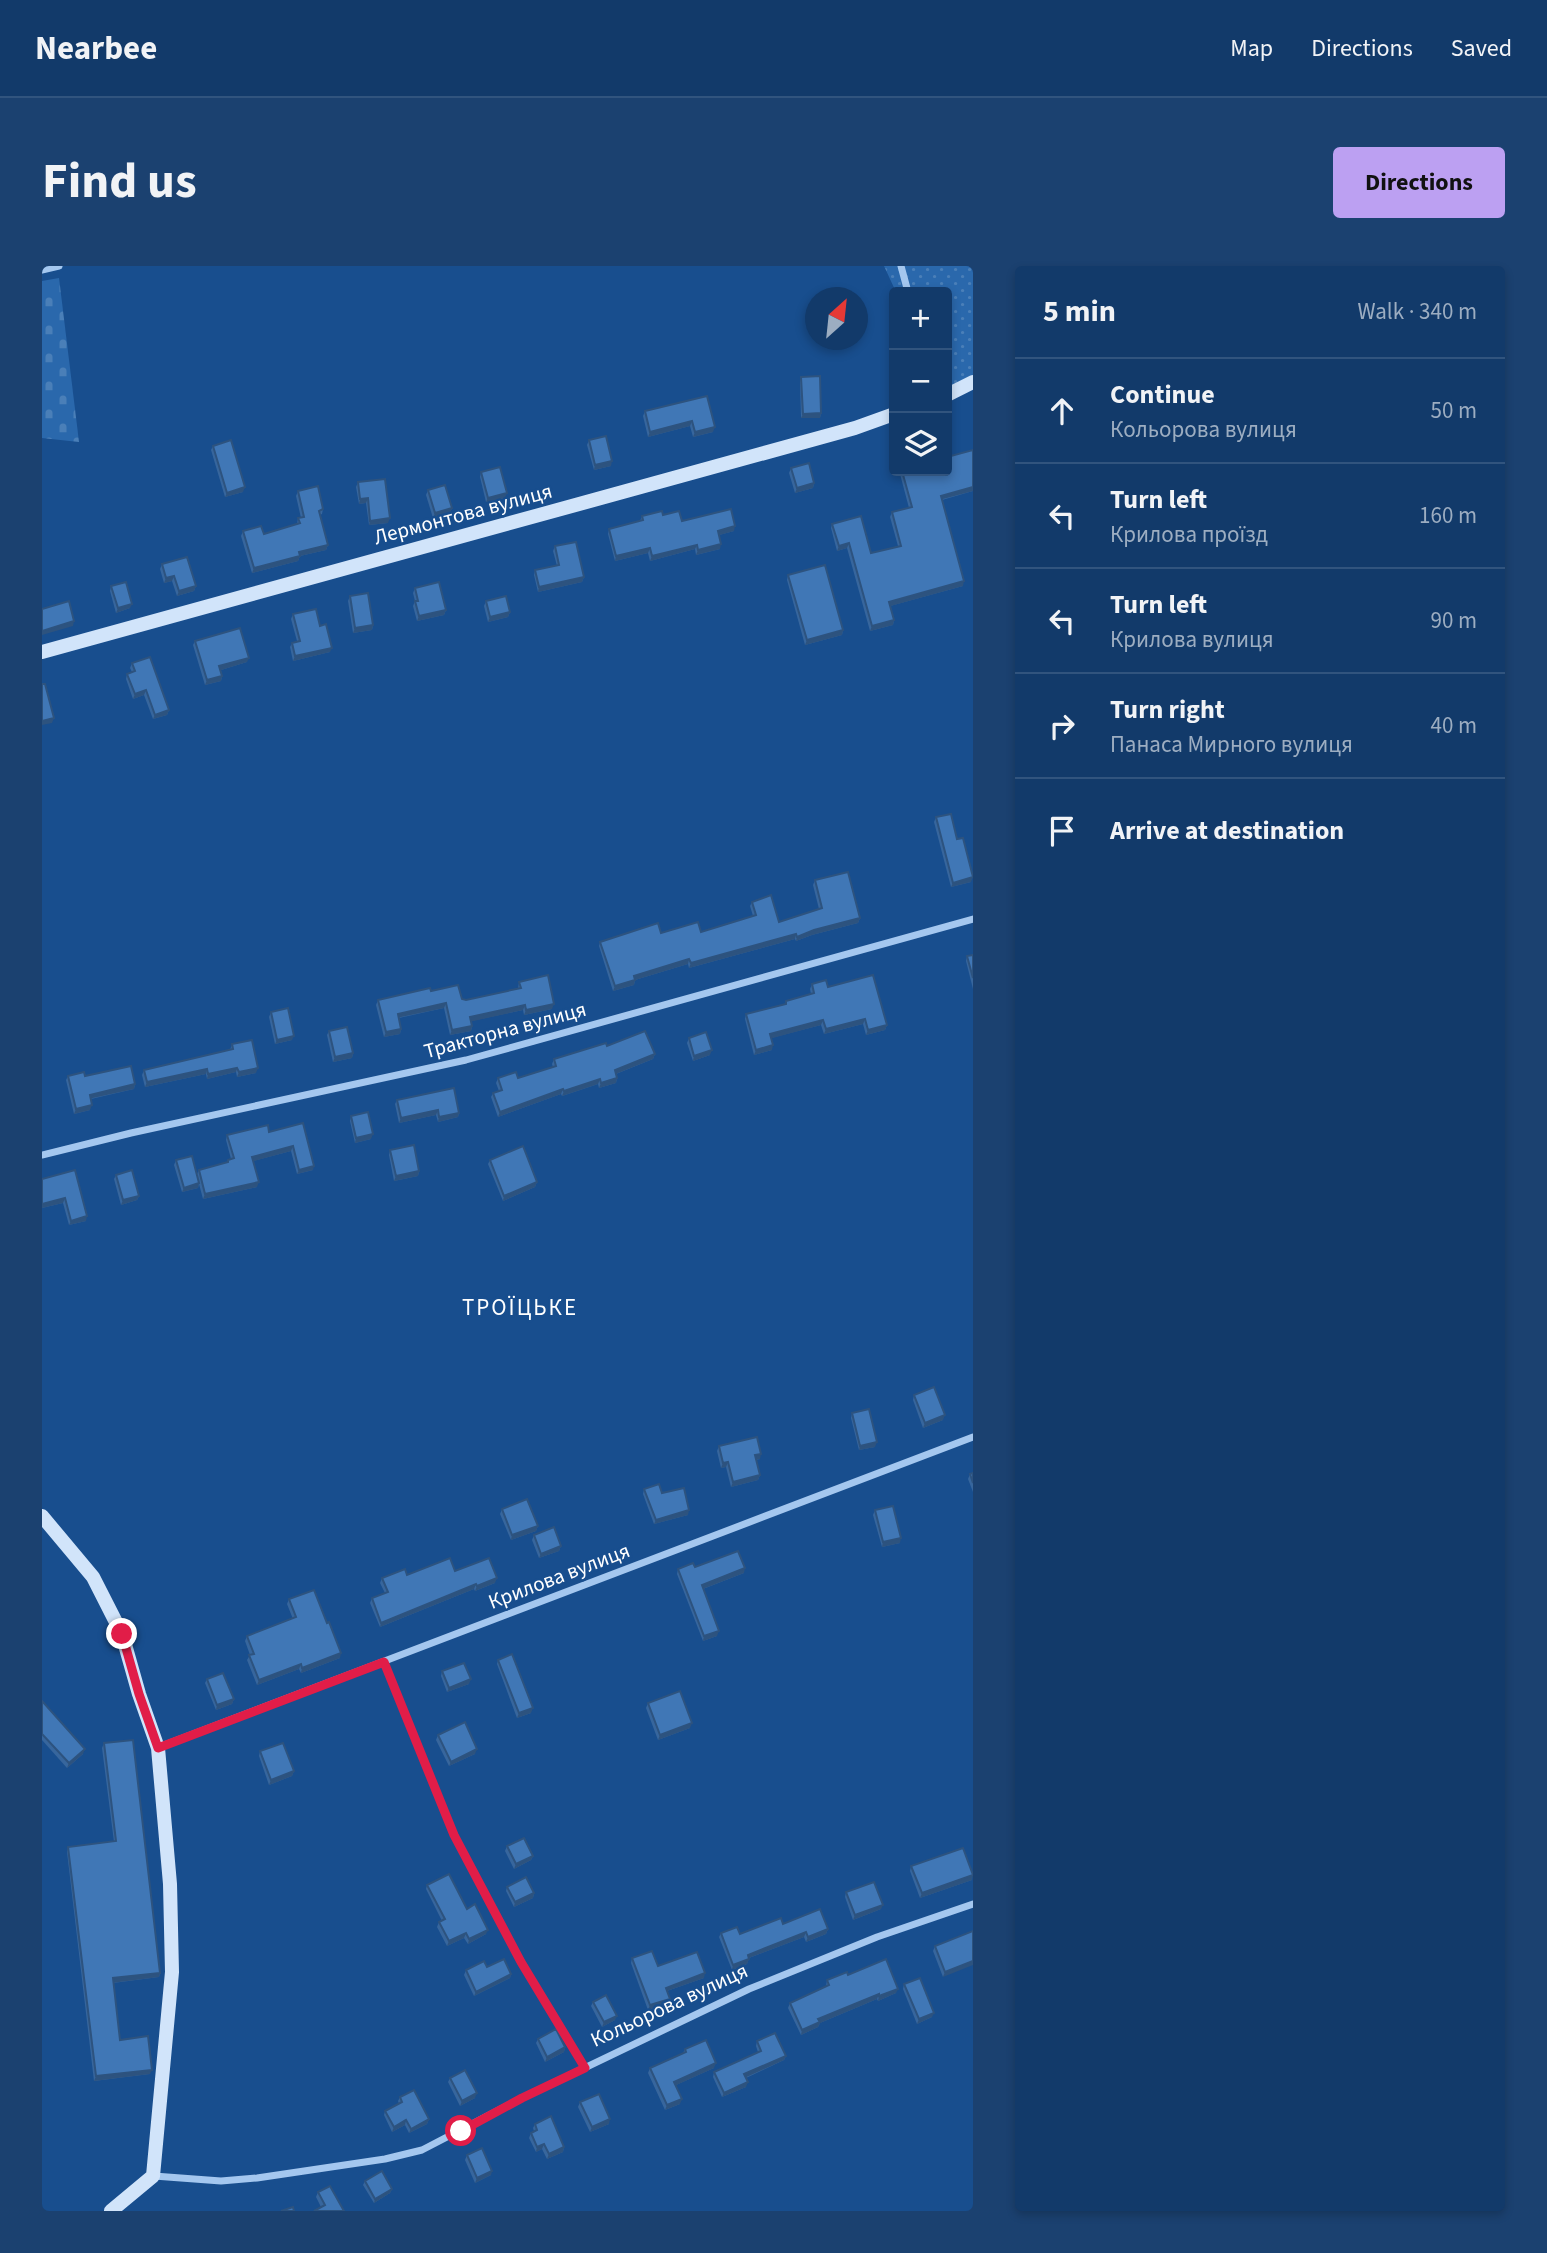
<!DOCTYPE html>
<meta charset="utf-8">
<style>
body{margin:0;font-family:"Source Sans 3",sans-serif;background:#1b4170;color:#f1f3f6}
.controls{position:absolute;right:21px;top:21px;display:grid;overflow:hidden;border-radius:7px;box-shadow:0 4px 10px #0003}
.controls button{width:63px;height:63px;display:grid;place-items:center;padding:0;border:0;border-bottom:2px solid #31547e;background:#123a6a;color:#f1f3f6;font:35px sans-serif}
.compass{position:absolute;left:763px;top:21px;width:63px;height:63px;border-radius:50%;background:#123a6a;box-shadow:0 4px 10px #0003;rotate:27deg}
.stop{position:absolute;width:21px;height:21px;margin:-16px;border:5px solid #e11d48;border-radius:50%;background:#fff}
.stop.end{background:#e11d48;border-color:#fff;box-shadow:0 2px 7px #0008}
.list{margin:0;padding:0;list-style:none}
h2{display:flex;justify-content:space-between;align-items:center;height:91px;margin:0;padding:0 28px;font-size:30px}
h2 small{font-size:23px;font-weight:400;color:#9cadc1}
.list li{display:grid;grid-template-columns:46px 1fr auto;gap:21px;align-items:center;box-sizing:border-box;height:105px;padding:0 28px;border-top:2px solid #31547e}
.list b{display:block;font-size:26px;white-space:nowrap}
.list p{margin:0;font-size:23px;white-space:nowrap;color:#9cadc1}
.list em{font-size:23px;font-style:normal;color:#9cadc1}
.icon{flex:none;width:38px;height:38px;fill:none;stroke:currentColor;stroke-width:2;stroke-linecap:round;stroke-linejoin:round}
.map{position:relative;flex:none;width:931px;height:1945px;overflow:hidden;border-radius:7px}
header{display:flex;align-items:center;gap:42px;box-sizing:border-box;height:98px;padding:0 35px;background:#123a6a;border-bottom:2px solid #31547e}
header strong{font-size:33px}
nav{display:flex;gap:38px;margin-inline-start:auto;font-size:24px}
.intro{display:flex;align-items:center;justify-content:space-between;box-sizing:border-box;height:168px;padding:0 42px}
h1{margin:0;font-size:49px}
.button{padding:18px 32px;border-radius:7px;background:#bca0f2;color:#111;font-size:24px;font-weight:700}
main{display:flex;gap:42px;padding:0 42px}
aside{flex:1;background:#123a6a;border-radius:7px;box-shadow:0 4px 10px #0003}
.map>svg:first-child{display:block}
</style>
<header>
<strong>Nearbee</strong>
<nav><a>Map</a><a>Directions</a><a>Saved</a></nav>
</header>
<div class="intro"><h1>Find us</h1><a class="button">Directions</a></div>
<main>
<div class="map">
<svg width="931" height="1945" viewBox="0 0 931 1945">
<defs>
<pattern id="grass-dots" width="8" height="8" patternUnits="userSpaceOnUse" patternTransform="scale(1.75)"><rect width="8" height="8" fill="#2a68ac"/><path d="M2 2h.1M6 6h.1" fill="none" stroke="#4a7fb8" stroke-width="1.8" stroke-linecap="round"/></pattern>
<pattern id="cemetery-stones" width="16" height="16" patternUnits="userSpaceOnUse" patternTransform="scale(1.75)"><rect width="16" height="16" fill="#2a68ac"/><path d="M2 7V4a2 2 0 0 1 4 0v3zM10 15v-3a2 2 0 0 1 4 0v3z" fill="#4a7fb8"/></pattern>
</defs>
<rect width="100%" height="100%" fill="#184e8e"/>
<path fill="url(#grass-dots)" d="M842 0H931V116L905 129V26H854Z"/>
<path fill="url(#cemetery-stones)" d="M17 12 37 176 0 172V15Z"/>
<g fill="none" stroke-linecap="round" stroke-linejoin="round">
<g stroke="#a4c7ef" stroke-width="7">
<path d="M859 0 866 26"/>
<path d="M0 4 17 0"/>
<path d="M0 889 89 867 424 794 931 653"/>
<path d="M342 1396 412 1569 479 1696 543 1802"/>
<path d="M117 1481 931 1171"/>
<path d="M112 1910 179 1915 215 1912 343 1893 380 1884 480 1832 707 1723 835 1671 931 1638"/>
</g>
<g stroke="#d1e4fa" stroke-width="14">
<path d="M905 129 931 116"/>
<path d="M0 386 813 162 852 148"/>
<path d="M0 1250 51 1311 80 1368 97 1428 116 1482 128 1618 130 1706 111 1910 69 1945"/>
</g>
</g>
<g fill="#37669d">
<path d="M759 111 779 147 778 152H759L758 116Z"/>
<path d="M665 130 671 166 651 171 648 160 606 171 601 150 603 145Z"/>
<path d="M547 174 569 200 552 204 545 179Z"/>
<path d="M171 180 201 226 183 231 169 184Z"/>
<path d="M931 184V225L900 234 921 320 848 340 852 354 851 359 828 365 805 282 795 285 789 262 790 258 829 287 856 280 848 251 850 246 867 242 858 208 859 205H905Z"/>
<path d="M749 202 772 217 771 222 753 227 747 207Z"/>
<path d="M439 206 463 232 444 236 438 211Z"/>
<path d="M316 216 346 257 327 259 324 237 317 238 314 221Z"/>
<path d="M386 224 410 242 408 247 391 252 384 229Z"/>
<path d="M256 225 281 243 280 248 278 249 286 279 284 284 258 290 256 295 210 307 199 270 201 265 222 268 255 258 256 252H259L254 230Z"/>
<path d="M621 249 640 255 692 265 677 269 678 283 654 289 653 283 608 295 606 287 573 295 566 268 567 263 598 255 600 250Z"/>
<path d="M513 280 542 311 540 316 496 326 492 309 493 304 515 300 511 285Z"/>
<path d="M120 298 154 320 152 325 135 330 130 315 122 317 118 303Z"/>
<path d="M746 309 801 364 800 369 763 379 745 314Z"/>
<path d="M69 320 88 342 74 347 68 325Z"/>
<path d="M373 322 404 344 402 349 375 355 371 340 373 335 371 327Z"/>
<path d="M308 330 331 359 330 364 311 367 306 335Z"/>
<path d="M444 335 468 346 466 351 446 356 442 340Z"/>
<path d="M251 348 288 386 251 395 248 381 250 377 255 375 249 353Z"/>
<path d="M153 375 205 396 179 404 180 410 179 415 163 419 151 379Z"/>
<path d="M90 397 127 444 125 449 111 453 102 429 91 433 84 413 85 408 90 406 88 402Z"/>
<path d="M894 551 915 573 929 616 909 621 892 556Z"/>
<path d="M773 614 818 652 816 657 770 669 754 675 753 673 647 702 646 698 593 714 592 719 571 725 557 680 558 676 619 667 659 666 711 650 708 640 710 636 737 656 777 643 771 619Z"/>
<path d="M931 689V723L924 695 925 690Z"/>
<path d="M477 716 510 743 482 749 481 744 429 755 430 760 429 765 408 769 402 742 357 752 359 763 358 768 342 771 334 739 336 734 389 725 424 734 476 723Z"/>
<path d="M770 718 786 721 845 759 843 764 824 769 821 758 782 768 779 759 729 772 730 784 712 789 703 753 704 748 742 739 744 735 769 728 768 723Z"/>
<path d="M229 746 250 774 233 778 227 751Z"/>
<path d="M287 765 311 787 310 792 291 796 285 769Z"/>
<path d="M647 772 668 789 651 795 645 777Z"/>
<path d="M190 778 214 807 195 811 194 806 165 813 164 808 103 821 100 809 102 804 188 784Z"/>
<path d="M565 780 613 788 611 793 574 808 575 812 574 817 557 822 556 818 520 830 519 828 456 851 449 831 451 827 457 825 454 817 456 812H476L511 801 510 798 512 793Z"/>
<path d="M26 810H43L93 818 92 823 49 833 48 844 32 848 24 814Z"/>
<path d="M355 834 417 847 416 851 396 856 394 849 357 857 353 838Z"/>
<path d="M309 850 329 873 313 877 308 855Z"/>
<path d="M261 857 271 904 255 908 249 885 211 895 215 921 161 933 157 918 156 922 140 926 132 899 134 894 155 908 157 904 185 897 186 894 189 893 184 874 185 869 227 866Z"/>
<path d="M348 884 377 905 376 910 352 915 347 889Z"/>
<path d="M448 894 495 916 493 921 461 935 446 898Z"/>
<path d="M33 904 44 955 27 959 21 937 0 942V913Z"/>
<path d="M74 909 97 930 95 934 79 939 72 913Z"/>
<path d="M872 1129 901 1154 881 1162 871 1134Z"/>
<path d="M810 1147 833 1181 817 1184 809 1152Z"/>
<path d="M677 1180 718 1193 714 1194 718 1209 716 1214 689 1221 684 1201 679 1202 675 1185Z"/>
<path d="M931 1207V1226L926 1213 928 1208Z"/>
<path d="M602 1223 620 1227 646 1249 612 1258 601 1228Z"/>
<path d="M460 1243 496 1260 494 1265 469 1274 458 1248Z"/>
<path d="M833 1244 858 1277 840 1281 831 1249Z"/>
<path d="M492 1269 519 1280 517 1285 497 1292 490 1274Z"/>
<path d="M653 1301 702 1307 661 1323 675 1370 661 1375 635 1308 636 1303Z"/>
<path d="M413 1305 453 1317 433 1325 432 1323 338 1361 328 1337 330 1332 343 1327 338 1317 340 1312Z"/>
<path d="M247 1333 298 1392 259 1407 257 1403 215 1419 205 1394 208 1389 203 1375 205 1370 251 1353 245 1338Z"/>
<path d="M456 1394 489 1447 475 1452 455 1398Z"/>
<path d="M400 1405 427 1418 405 1426 399 1410Z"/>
<path d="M165 1413 192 1433 190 1438 174 1444 163 1417Z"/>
<path d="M0 1435 41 1488 25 1502 0 1474Z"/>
<path d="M606 1437 648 1462 616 1474 604 1442Z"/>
<path d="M396 1469 433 1488 407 1500 394 1474Z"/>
<path d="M62 1477 118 1707 117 1711 71 1717 78 1774 108 1808 52 1815 25 1586 26 1581 72 1576 60 1482Z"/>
<path d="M218 1485 252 1505 250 1510 227 1519 217 1490Z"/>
<path d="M465 1580 491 1590 489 1594 472 1603 463 1585Z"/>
<path d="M869 1600 930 1614 878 1632 868 1605Z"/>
<path d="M385 1619 425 1643 444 1668 426 1678 422 1672 405 1680 395 1661 397 1656 400 1655 384 1623Z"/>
<path d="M465 1621 492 1627 491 1632 472 1641 464 1625Z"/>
<path d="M804 1626 839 1643 811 1654 803 1631Z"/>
<path d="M741 1658 786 1663 784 1668 764 1676 762 1671 707 1692 705 1698 690 1704 677 1671 679 1667 698 1668Z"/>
<path d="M931 1665 901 1711 891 1685 893 1680Z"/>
<path d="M590 1692 616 1700 662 1712 625 1725 628 1733 626 1737 606 1744 589 1697Z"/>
<path d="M445 1701 469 1708 468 1712 432 1730 422 1709 424 1704Z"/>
<path d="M806 1709 854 1727 836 1735 835 1733 778 1757 776 1761 759 1769 746 1742 748 1737 784 1720 785 1714Z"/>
<path d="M862 1718 890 1751 875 1758 861 1723Z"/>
<path d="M551 1736 573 1754 560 1761 549 1740Z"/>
<path d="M496 1773 523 1781 522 1786 503 1796 494 1777Z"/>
<path d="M715 1775 744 1790 742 1794 704 1812V1821L680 1831 671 1811 672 1806 716 1786 714 1780Z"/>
<path d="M643 1783 672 1802 634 1819 638 1838 623 1844 606 1807 608 1802 641 1787Z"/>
<path d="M408 1812 433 1832 418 1840 406 1816Z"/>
<path d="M358 1831 387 1853 385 1858 367 1867 363 1859 350 1866 342 1849 343 1845 357 1838 356 1835Z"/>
<path d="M538 1836 567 1858 548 1866 536 1841Z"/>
<path d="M493 1858 522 1881 521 1886 505 1893 500 1883 494 1886 487 1872 489 1867 492 1865 491 1862Z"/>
<path d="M425 1889 449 1909 433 1917 423 1894Z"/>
<path d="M323 1915 350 1923 348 1927 332 1937 321 1919Z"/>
<path d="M276 1926 302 1945 279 1941 274 1931Z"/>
</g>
<g fill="#2d537f">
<path d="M779 147 778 152H759L761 148Z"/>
<path d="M650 155 648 160 606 171 608 166Z"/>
<path d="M673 161 671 166 651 171 653 166Z"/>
<path d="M570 195 569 200 552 204 553 199Z"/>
<path d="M772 217 771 222 753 227 755 222Z"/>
<path d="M203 221 201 226 183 231 185 227Z"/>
<path d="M931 221V225L897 234 899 230Z"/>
<path d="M465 227 463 232 444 236 446 232Z"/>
<path d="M326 232 324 237 317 238 318 233Z"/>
<path d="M410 242 408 247 391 252 393 247Z"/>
<path d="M348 252 346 257 327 259 328 255Z"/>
<path d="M693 260 692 265 674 270 676 265Z"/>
<path d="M807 277 805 282 795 285 797 280Z"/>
<path d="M679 278 678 283 654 289 656 284Z"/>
<path d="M286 279 284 284 258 290 256 295 210 307 212 302 257 286Z"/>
<path d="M655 279 653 283 608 295 610 290Z"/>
<path d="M608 282 606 287 573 295 574 290Z"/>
<path d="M132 310 130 315 122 317 124 312Z"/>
<path d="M542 311 540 316 496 326 497 321Z"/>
<path d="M922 315 921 320 845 341 847 336Z"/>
<path d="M154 320 152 325 135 330 137 325Z"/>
<path d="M90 338 88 342 74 347 76 342Z"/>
<path d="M404 344 402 349 375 355 377 350Z"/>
<path d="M468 346 466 351 446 356 448 351Z"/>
<path d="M852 354 851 359 828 365 830 360Z"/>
<path d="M32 355 31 360 0 369V365Z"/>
<path d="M331 359 330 364 311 367 313 362Z"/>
<path d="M801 364 800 369 763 379 765 374Z"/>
<path d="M290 382 288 386 251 395 253 390Z"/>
<path d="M207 392 205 396 176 405 177 400Z"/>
<path d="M180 410 179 415 163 419 165 414Z"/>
<path d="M104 424 102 429 91 433 93 428Z"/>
<path d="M127 444 125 449 111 453 113 449Z"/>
<path d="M12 452 10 457 0 459V455Z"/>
<path d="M931 611 929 616 909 621 911 617Z"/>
<path d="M818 652 816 657 770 669 754 675 755 671 772 664Z"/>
<path d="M754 668 753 673 647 702 649 697Z"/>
<path d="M647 693 646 698 593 714 592 719 571 725 573 720 592 710Z"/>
<path d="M404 737 402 742 354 752 356 748Z"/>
<path d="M512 738 510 743 482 749 484 744Z"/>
<path d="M483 739 481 744 427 756 428 751Z"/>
<path d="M823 753 821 758 782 768 784 763Z"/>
<path d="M781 754 779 759 727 773 728 768Z"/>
<path d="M845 759 843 764 824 769 826 764Z"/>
<path d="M430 760 429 765 408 769 410 764Z"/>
<path d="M359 763 358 768 342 771 344 766Z"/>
<path d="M252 770 250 774 233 778 235 774Z"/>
<path d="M731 779 730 784 712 789 714 784Z"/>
<path d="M670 784 668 789 651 795 652 790Z"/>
<path d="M311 787 310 792 291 796 293 791Z"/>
<path d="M613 788 611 793 571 809 573 804Z"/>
<path d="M195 802 194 806 165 813 166 808Z"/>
<path d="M216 802 214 807 195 811 197 806Z"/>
<path d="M165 803 164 808 103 821 105 816Z"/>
<path d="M575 812 574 817 557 822 559 817Z"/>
<path d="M558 813 556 818 520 830 522 825Z"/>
<path d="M93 818 92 823 46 833 48 829Z"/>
<path d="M521 823 519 828 456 851 458 846Z"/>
<path d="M50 839 48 844 32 848 34 843Z"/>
<path d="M396 844 394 849 357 857 359 852Z"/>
<path d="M417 847 416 851 396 856 397 851Z"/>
<path d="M331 868 329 873 313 877 314 872Z"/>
<path d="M251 880 249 885 208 896 210 891Z"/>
<path d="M272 900 271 904 255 908 257 904Z"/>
<path d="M377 905 376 910 352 915 354 910Z"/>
<path d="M217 916 215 921 161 933 163 928Z"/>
<path d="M495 916 493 921 461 935 462 930Z"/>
<path d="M157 917 156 922 140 926 142 922Z"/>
<path d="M97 930 95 934 79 939 81 934Z"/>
<path d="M23 932 21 937 0 942V938Z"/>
<path d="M45 950 44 955 27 959 29 955Z"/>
<path d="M903 1149 901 1154 881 1162 883 1157Z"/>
<path d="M835 1176 833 1181 817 1184 818 1180Z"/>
<path d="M719 1188 718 1193 711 1194 713 1189Z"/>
<path d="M686 1196 684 1201 679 1202 681 1197Z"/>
<path d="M718 1209 716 1214 689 1221 691 1216Z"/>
<path d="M647 1244 646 1249 612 1258 614 1254Z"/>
<path d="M496 1260 494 1265 469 1274 470 1269Z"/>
<path d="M859 1272 858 1277 840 1281 841 1276Z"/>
<path d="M519 1280 517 1285 497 1292 499 1288Z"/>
<path d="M703 1302 702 1307 658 1324 660 1319Z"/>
<path d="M455 1312 453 1317 433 1325 435 1320Z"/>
<path d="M434 1318 432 1323 338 1361 339 1357Z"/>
<path d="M677 1365 675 1370 661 1375 662 1370Z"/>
<path d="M299 1387 298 1392 259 1407 260 1402Z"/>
<path d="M259 1398 257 1403 215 1419 217 1414Z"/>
<path d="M429 1413 427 1418 405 1426 407 1422Z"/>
<path d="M192 1433 190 1438 174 1444 175 1439Z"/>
<path d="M491 1442 489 1447 475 1452 477 1447Z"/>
<path d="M650 1457 648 1462 616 1474 618 1469Z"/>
<path d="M43 1483 41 1488 25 1502 27 1497Z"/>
<path d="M435 1483 433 1488 407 1500 409 1496Z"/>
<path d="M252 1505 250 1510 227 1519 229 1514Z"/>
<path d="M491 1590 489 1594 472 1603 474 1598Z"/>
<path d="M931 1609 930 1614 878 1632 880 1627Z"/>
<path d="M492 1627 491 1632 472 1641 473 1636Z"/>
<path d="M841 1639 839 1643 811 1654 813 1649Z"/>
<path d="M786 1663 784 1668 764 1676 766 1671Z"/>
<path d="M446 1664 444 1668 426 1678 427 1673Z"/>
<path d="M764 1666 762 1671 704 1693 706 1689Z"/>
<path d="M424 1667 422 1672 405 1680 407 1675Z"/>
<path d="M707 1693 705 1698 690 1704 691 1699Z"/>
<path d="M931 1695V1699L901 1711 903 1706Z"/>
<path d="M118 1707 117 1711 69 1717 71 1712Z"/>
<path d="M663 1707 662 1712 622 1726 624 1722Z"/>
<path d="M469 1708 468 1712 432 1730 434 1726Z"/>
<path d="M856 1723 854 1727 836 1735 837 1730Z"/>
<path d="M837 1728 835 1733 778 1757 776 1761 759 1769 760 1764 776 1753Z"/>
<path d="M628 1733 626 1737 606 1744 608 1739Z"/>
<path d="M892 1747 890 1751 875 1758 877 1753Z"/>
<path d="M575 1750 573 1754 560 1761 562 1756Z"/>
<path d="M523 1781 522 1786 503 1796 505 1791Z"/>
<path d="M744 1790 742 1794 700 1813 702 1808Z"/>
<path d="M674 1797 672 1802 630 1821 632 1816Z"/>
<path d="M110 1804 108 1808 52 1815 54 1810Z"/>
<path d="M706 1816 704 1821 680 1831 682 1827Z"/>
<path d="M435 1827 433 1832 418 1840 420 1835Z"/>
<path d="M640 1833 638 1838 623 1844 625 1839Z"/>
<path d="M387 1853 385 1858 367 1867 369 1863Z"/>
<path d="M568 1853 567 1858 548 1866 550 1861Z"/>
<path d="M364 1854 363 1859 350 1866 352 1861Z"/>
<path d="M502 1878 500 1883 494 1886 495 1881Z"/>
<path d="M522 1881 521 1886 505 1893 507 1888Z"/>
<path d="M450 1905 449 1909 433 1917 435 1912Z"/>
<path d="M350 1923 348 1927 332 1937 333 1933Z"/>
</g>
<g fill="#4077b6" stroke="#2d537f" stroke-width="2">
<path d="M778 110 779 147 761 148 759 111Z"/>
<path d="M665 130 673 161 653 166 650 155 608 166 603 145Z"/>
<path d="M564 170 570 195 553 199 547 174Z"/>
<path d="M189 174 203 221 185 227 171 180Z"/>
<path d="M931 184V221L899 230 922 315 847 336 852 354 830 360 807 277 797 280 790 258 819 250 829 287 859 280 850 246 870 241 860 205H905V191Z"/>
<path d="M767 197 772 217 755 222 749 202Z"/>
<path d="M458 201 465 227 446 232 439 206Z"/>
<path d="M343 213 348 252 328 255 326 232 318 233 316 216Z"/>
<path d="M403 219 410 242 393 247 386 224Z"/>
<path d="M276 220 281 243 277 245 286 279 257 286 258 290 212 302 201 265 219 260 222 268 258 257 256 252 262 251 256 225Z"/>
<path d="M689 243 693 260 676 265 679 278 656 284 655 279 610 290 608 282 574 290 567 263 601 254 600 250 620 245 621 249 637 245 640 255Z"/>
<path d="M534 276 542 311 497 321 493 304 517 299 513 280Z"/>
<path d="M145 291 154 320 137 325 132 310 124 312 120 298Z"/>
<path d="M783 299 801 364 765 374 746 309Z"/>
<path d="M84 316 90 338 76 342 69 320Z"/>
<path d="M397 316 404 344 377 350 373 335H376L373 322Z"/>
<path d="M326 327 331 359 313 362 308 330Z"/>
<path d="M464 330 468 346 448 351 444 335Z"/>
<path d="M27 335 32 355 0 365V343Z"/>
<path d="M274 343 278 360 284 358 290 382 253 390 250 377 258 375 251 348Z"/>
<path d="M198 362 207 392 177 400 180 410 165 414 153 375Z"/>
<path d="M108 391 127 444 113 449 104 424 93 428 85 408 93 405 90 397Z"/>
<path d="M0 418H3L12 452 0 455Z"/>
<path d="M909 548 915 573 921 572 931 611 911 617 894 551Z"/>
<path d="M806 606 818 652 772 664 755 671 754 668 649 697 647 693 592 710 593 714 573 720 558 676 616 657 619 667 656 656 659 666 714 649 710 636 729 629 737 656 780 642 773 614Z"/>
<path d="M931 689V712L925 690Z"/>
<path d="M506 709 512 738 484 744 483 739 428 751 430 760 410 764 404 737 356 748 359 763 344 766 336 734 388 722 389 725 416 719 420 733 424 734 479 722 477 716Z"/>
<path d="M831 709 845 759 826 764 823 753 784 763 781 754 728 768 731 779 714 784 704 748 744 738V735L772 727 770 718 784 714 786 721Z"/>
<path d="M246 742 252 770 235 774 229 746Z"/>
<path d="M305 761 311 787 293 791 287 765Z"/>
<path d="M603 765 613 788 573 804 575 812 559 817 558 813 522 825 521 823 458 846 451 827 460 824 456 812 474 806 476 812 514 800 512 793 564 777 565 780Z"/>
<path d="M664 766 670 784 652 790 647 772Z"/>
<path d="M210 774 216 802 197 806 195 802 166 808 165 803 105 816 102 804 191 783 190 778Z"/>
<path d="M89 800 93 818 48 829 50 839 34 843 26 810 42 806 43 810Z"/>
<path d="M412 822 417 847 397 851 396 844 359 852 355 834Z"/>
<path d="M326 846 331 868 314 872 309 850Z"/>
<path d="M261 857 272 900 257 904 251 880 210 891 217 916 163 928 157 904 186 896V894L192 892 185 869 226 859 227 866Z"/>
<path d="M372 879 377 905 354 910 348 884Z"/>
<path d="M481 880 495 916 462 930 448 894Z"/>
<path d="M150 890 157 917 142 922 134 894Z"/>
<path d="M33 904 45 950 29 955 23 932 0 938V913Z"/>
<path d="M90 904 97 930 81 934 74 909Z"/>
<path d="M892 1121 903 1149 883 1157 872 1129Z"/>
<path d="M827 1143 835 1176 818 1180 810 1147Z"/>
<path d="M715 1171 719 1188 713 1189 718 1209 691 1216 686 1196 681 1197 677 1180Z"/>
<path d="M931 1207V1217L928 1208Z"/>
<path d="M617 1218 620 1227 642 1222 647 1244 614 1254 602 1223Z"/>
<path d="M485 1233 496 1260 470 1269 460 1243Z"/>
<path d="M851 1240 859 1272 841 1276 833 1244Z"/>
<path d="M512 1261 519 1280 499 1288 492 1269Z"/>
<path d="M696 1285 703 1302 660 1319 677 1365 662 1370 636 1303 651 1297 653 1301Z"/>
<path d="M408 1292 413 1305 447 1292 455 1312 435 1320 434 1318 339 1357 330 1332 346 1326 340 1312 363 1303 365 1309Z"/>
<path d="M272 1324 285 1357 287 1356 299 1387 260 1402 259 1398 217 1414 207 1389 212 1388 205 1370 254 1351 247 1333Z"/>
<path d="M470 1388 491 1442 477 1447 456 1394Z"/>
<path d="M422 1397 429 1413 407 1422 400 1405Z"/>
<path d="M181 1407 192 1433 175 1439 165 1413Z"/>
<path d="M638 1425 650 1457 618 1469 606 1437Z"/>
<path d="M0 1435 43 1483 27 1497 0 1468Z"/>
<path d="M423 1456 435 1483 409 1496 396 1469Z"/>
<path d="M91 1474 118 1707 71 1712 78 1774 106 1770 110 1804 54 1810 26 1581 74 1575 62 1477Z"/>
<path d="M241 1477 252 1505 229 1514 218 1485Z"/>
<path d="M482 1572 491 1590 474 1598 465 1580Z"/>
<path d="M921 1582 931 1609 880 1627 869 1600Z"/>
<path d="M407 1608 425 1643 433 1638 446 1664 427 1673 424 1667 407 1675 397 1656 403 1653 385 1619Z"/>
<path d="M484 1611 492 1627 473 1636 465 1621Z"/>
<path d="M832 1616 841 1639 813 1649 804 1626Z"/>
<path d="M778 1643 786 1663 766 1671 764 1666 706 1689 707 1693 691 1699 679 1667 695 1661 698 1668 739 1652 741 1658Z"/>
<path d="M931 1665V1695L903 1706 893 1680Z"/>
<path d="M610 1685 616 1700 655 1686 663 1707 624 1722 628 1733 608 1739 590 1692Z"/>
<path d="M462 1693 469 1708 434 1726 424 1704 442 1695 445 1701Z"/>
<path d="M844 1693 856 1723 837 1730V1728L776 1753 778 1756 760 1764 748 1737 787 1719 785 1714 805 1706 806 1709Z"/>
<path d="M878 1712 892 1747 877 1753 862 1718Z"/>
<path d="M564 1729 575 1750 562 1756 551 1736Z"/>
<path d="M514 1763 523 1781 505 1791 496 1773Z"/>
<path d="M733 1767 744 1790 702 1808 706 1816 682 1827 672 1806 719 1785 715 1775Z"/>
<path d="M664 1774 674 1797 632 1816 640 1833 625 1839 608 1802 644 1786 643 1783Z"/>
<path d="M423 1804 435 1827 420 1835 408 1812Z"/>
<path d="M372 1824 387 1853 369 1863 364 1854 352 1861 343 1845 360 1836 358 1831Z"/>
<path d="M557 1828 568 1853 550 1861 538 1836Z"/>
<path d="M509 1850 522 1881 507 1888 502 1878 495 1881 489 1867 495 1864 493 1858Z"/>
<path d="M440 1882 450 1905 435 1912 425 1889Z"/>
<path d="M340 1905 350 1923 333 1933 323 1915Z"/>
<path d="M288 1920 302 1945H272L283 1939 276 1926Z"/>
<path d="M251 1941 252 1945H239Z"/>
</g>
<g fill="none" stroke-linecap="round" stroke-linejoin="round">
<path stroke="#e11d48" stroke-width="9" d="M80 1368 97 1428 116 1482 342 1396 412 1569 479 1696 543 1802 480 1832 419 1865"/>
</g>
<g text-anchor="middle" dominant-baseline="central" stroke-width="5" stroke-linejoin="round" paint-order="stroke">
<g font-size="21" fill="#fff" stroke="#184e8e">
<text transform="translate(421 248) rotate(-15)">Лермонтова вулиця</text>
<text transform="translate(463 764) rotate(-15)">Тракторна вулиця</text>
<text transform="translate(517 1310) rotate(-21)">Крилова вулиця</text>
<text transform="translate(627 1739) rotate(-25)">Кольорова вулиця</text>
</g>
<g font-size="23" letter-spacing="2" fill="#fff" stroke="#184e8e">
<text x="478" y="1041">ТРОЇЦЬКЕ</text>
</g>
</g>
</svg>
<div class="controls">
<button>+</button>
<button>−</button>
<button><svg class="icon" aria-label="layers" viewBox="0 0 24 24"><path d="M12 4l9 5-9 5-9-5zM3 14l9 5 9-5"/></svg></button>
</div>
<svg class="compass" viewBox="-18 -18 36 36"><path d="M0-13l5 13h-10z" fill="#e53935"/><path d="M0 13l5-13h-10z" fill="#9cadc1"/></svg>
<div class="stop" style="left:419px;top:1865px"></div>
<div class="stop end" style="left:80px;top:1368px"></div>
</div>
<aside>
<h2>5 min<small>Walk · 340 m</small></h2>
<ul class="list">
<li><svg class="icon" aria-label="ahead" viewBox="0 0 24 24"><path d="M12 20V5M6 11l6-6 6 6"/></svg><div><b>Continue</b><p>Кольорова вулиця</p></div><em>50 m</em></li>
<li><svg class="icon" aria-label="left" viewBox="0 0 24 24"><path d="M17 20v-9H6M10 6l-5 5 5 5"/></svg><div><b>Turn left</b><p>Крилова проїзд</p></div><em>160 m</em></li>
<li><svg class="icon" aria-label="left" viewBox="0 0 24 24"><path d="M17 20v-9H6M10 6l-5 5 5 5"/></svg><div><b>Turn left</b><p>Крилова вулиця</p></div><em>90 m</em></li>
<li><svg class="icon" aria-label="right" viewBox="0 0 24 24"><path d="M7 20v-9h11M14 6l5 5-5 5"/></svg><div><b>Turn right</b><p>Панаса Мирного вулиця</p></div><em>40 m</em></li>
<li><svg class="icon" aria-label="arrive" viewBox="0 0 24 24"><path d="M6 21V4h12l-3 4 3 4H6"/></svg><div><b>Arrive at destination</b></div></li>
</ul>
</aside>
</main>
